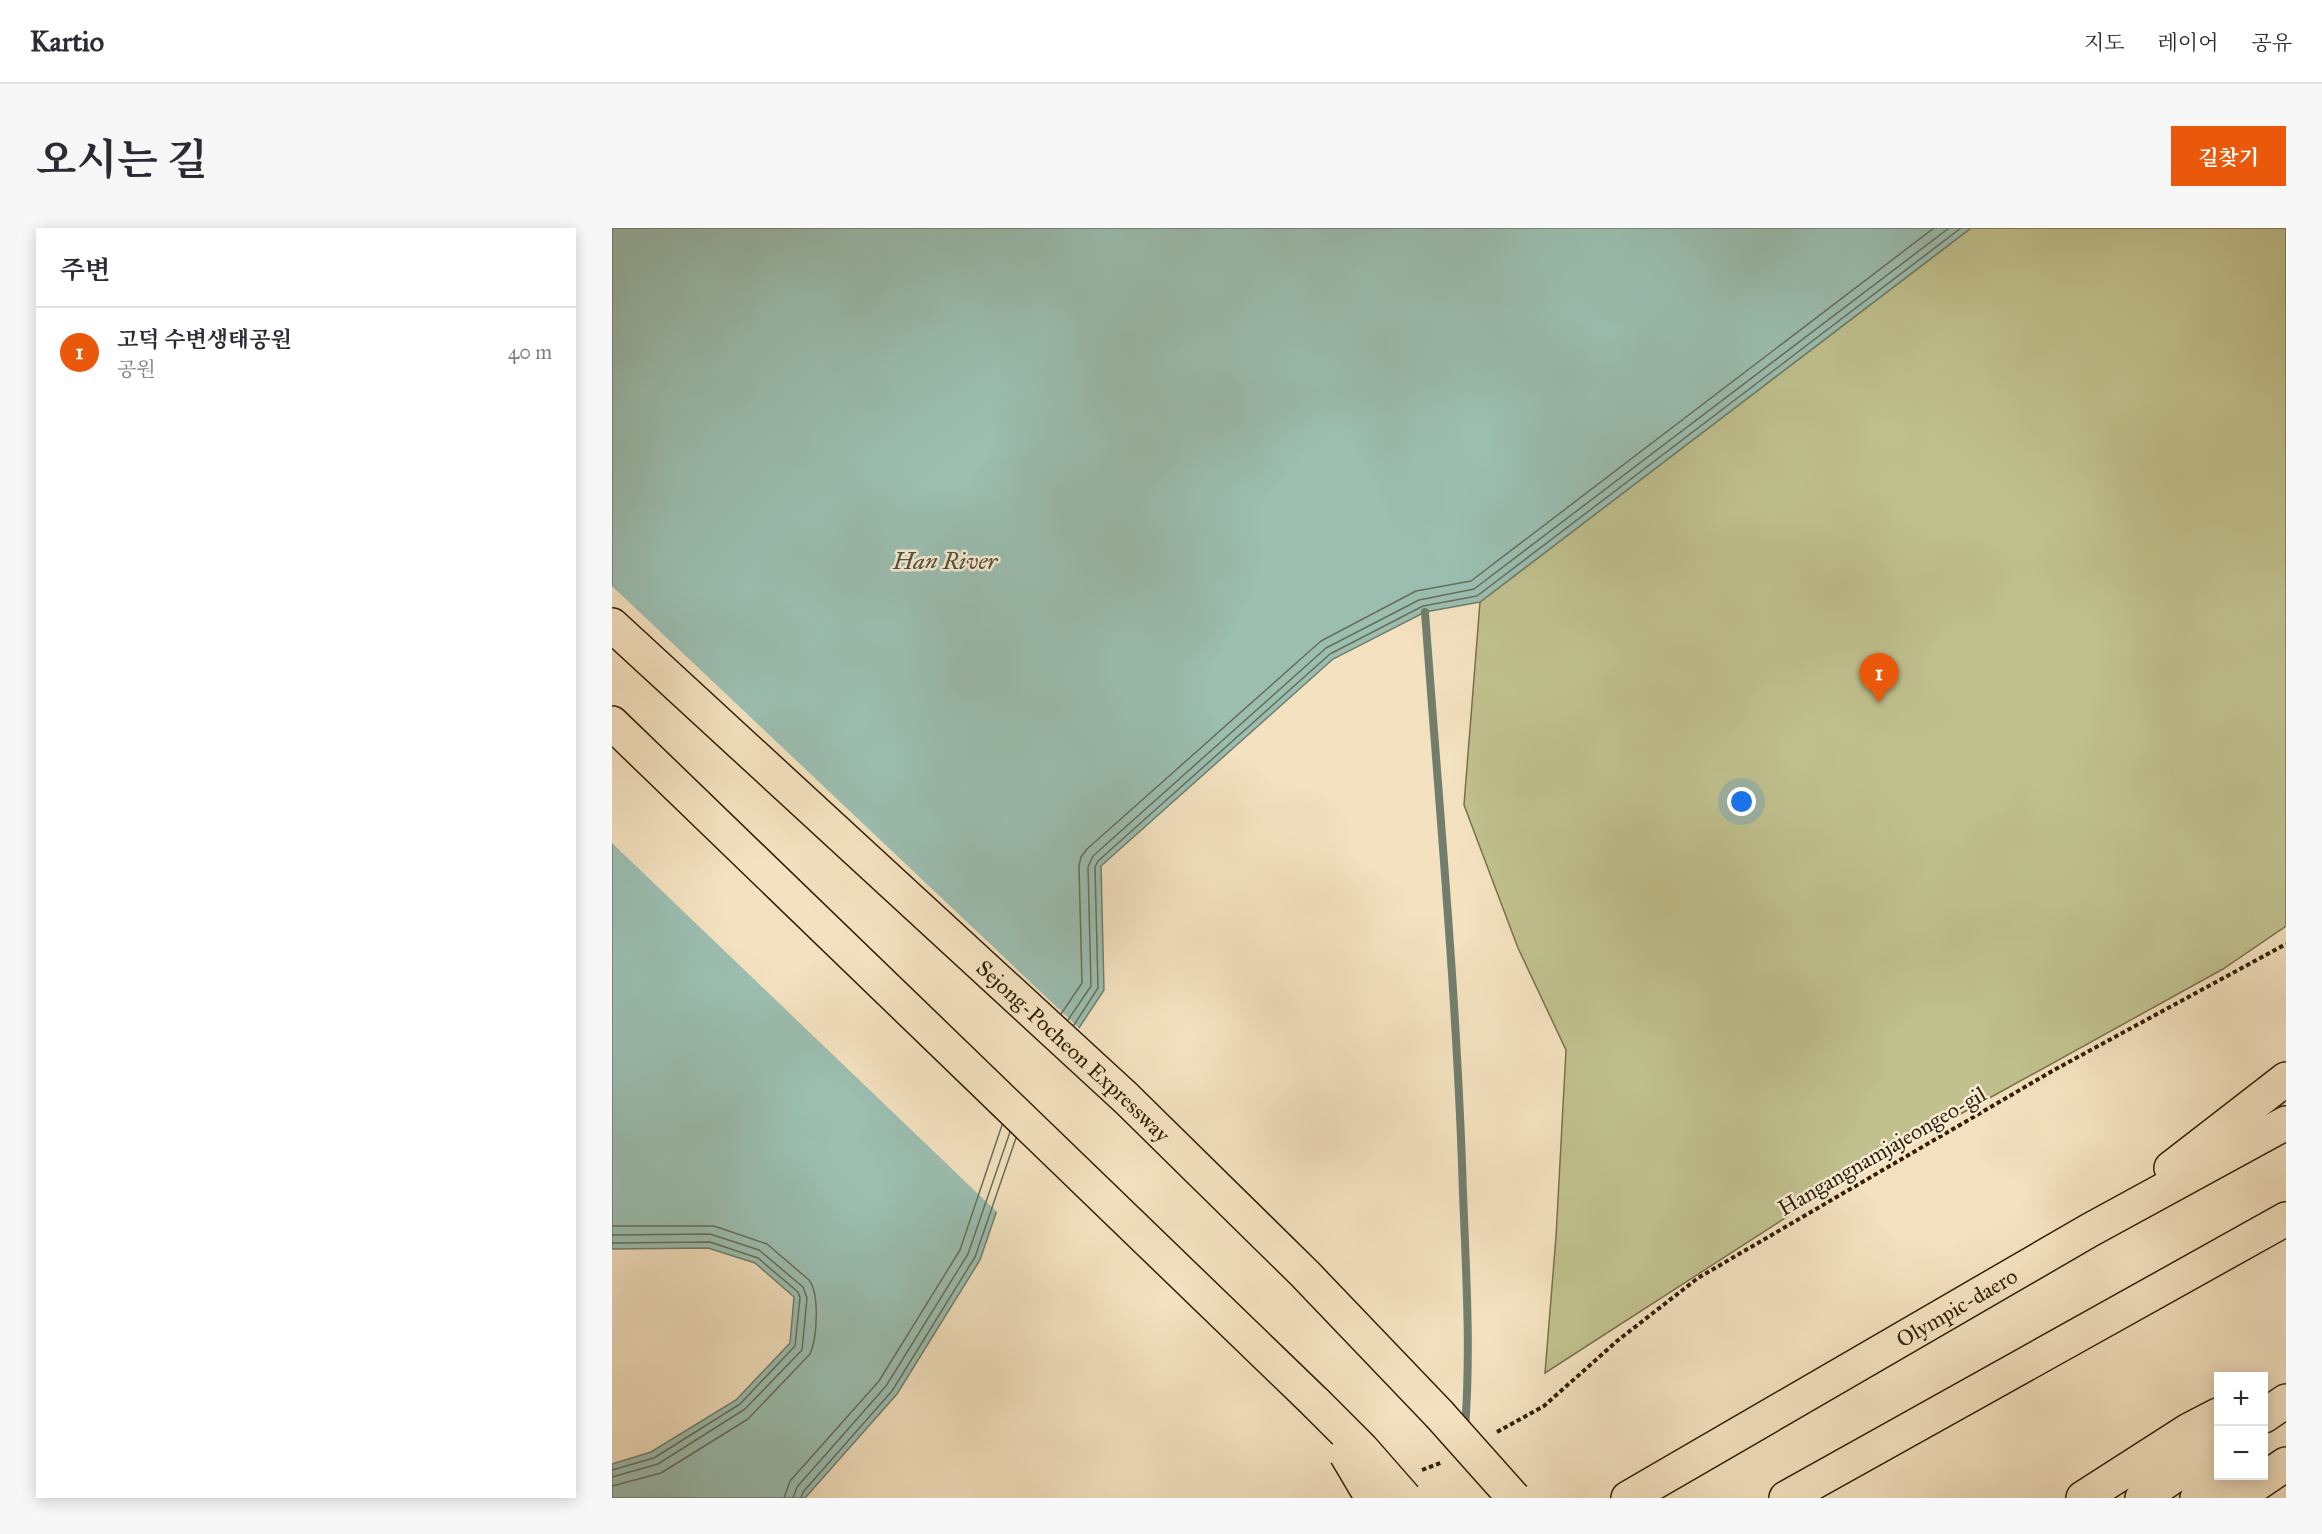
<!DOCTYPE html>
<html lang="ko">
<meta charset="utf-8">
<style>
body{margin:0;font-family:"IM FELL Great Primer","Noto Serif KR",serif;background:#f7f7f7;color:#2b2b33}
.controls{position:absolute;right:18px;bottom:18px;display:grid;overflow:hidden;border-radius:0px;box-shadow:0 3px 15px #0003}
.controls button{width:54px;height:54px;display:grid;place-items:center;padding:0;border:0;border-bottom:2px solid #e1e1e2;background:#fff;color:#2b2b33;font:30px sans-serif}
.you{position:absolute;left:1130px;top:574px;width:21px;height:21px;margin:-15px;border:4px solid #fff;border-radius:50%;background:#1a73e8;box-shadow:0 0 0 9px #1a73e833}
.badge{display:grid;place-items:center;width:39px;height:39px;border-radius:50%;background:#ea580c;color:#fff;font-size:20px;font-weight:700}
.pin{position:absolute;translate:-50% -50px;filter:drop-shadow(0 2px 3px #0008)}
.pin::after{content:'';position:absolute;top:32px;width:21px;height:18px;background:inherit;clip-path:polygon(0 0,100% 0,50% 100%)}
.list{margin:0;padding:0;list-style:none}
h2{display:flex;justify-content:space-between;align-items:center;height:78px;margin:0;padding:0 24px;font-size:26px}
h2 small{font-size:20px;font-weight:400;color:#7c7c81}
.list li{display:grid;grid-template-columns:39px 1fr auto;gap:18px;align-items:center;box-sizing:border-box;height:90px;padding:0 24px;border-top:2px solid #e1e1e2}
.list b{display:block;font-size:22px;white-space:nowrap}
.list p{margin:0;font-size:20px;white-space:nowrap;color:#7c7c81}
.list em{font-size:20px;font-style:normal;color:#7c7c81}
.map{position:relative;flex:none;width:1674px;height:1270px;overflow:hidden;border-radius:0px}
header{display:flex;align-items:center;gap:36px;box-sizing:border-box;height:84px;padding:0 30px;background:#fff;border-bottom:2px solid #e1e1e2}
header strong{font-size:28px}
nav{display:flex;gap:33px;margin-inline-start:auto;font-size:21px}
.intro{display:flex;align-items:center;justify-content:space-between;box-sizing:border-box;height:144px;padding:0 36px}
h1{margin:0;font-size:42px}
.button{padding:15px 27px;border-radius:0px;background:#ea580c;color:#fff;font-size:21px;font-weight:700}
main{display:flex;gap:36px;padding:0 36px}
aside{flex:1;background:#fff;border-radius:0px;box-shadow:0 3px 15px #0003}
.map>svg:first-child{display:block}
</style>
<header>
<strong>Kartio</strong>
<nav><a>지도</a><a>레이어</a><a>공유</a></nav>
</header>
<div class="intro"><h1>오시는 길</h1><a class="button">길찾기</a></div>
<main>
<aside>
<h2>주변<small></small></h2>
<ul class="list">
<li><span class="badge">1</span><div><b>고덕 수변생태공원</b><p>공원</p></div><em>40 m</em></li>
</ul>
</aside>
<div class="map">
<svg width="1674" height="1270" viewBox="0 0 1674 1270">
<rect width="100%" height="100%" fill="#f3e1bf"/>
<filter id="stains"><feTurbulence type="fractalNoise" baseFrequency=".00333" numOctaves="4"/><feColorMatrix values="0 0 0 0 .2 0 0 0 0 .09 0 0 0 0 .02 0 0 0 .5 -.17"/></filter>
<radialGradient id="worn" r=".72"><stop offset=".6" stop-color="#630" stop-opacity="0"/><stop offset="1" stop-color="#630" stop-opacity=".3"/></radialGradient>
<path fill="#c0c18e" stroke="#7a704a" stroke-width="1.5" d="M1359 0H1674V698L1611 741 1249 941 933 1145 944 1009 954 822 906 720 852 577 868 374Z"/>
<path fill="#9bbeb1" stroke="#727e6d" stroke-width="1.5" d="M0 0H1359L868 374 813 384 721 431 489 638 492 762 455 818 417 888 368 1032 285 1166 193 1270H0V1236L39 1224 124 1172 178 1115 182 1069 143 1035 96 1020 0 1021Z"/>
<path fill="#f3e1bf" d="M0 358 469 802 420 889 387 986 0 615Z"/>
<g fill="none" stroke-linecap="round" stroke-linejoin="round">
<g stroke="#686e5c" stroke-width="1.5">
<path d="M449 786 470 755 467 638 469 629 475 621 709 413 804 363 859 353 1322 0"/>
<path d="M456 792 479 758 476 639 481 628 714 420 807 372 862 361 1337 0"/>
<path d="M462 797 486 760 483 639 486 633 718 426 811 378 865 368 1349 0"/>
<path d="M0 998H102L155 1016 197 1052C208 1066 205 1111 198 1126L136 1191 49 1245 0 1258"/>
<path d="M0 1007 98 1006 147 1022 191 1059 195 1070 190 1122 133 1181 46 1236 0 1249"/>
<path d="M0 1015 98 1014 146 1030 186 1064 188 1070 183 1118 128 1176 42 1230 0 1242"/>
<path d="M172 1270 178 1253 267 1153 348 1022 390 897"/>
<path d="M181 1270 185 1259 274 1158 356 1026 398 904"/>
<path d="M189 1270 191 1264 280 1163 363 1029 404 910"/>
</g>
<path stroke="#727e6d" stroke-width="8" d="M813 384C827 577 845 771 851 965 854 1044 859 1122 853 1201"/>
<g stroke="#341e06" stroke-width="36">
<g id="highway">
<path id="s1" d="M0 397 514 870 693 1046 827 1186"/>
<path d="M0 495 704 1175"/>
<path d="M1559 940 1674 851"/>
<path d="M1652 1188 1674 1173"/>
<path id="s2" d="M1016 1270 1478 1002 1674 895"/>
<path d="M1174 1270 1674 991"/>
<path d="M1471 1270 1577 1202 1606 1187"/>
<path d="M1530 1270 1606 1218"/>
<path d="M1585 1270 1621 1248"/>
<path d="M1624 1270 1674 1236"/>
</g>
</g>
<g stroke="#341e06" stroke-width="4" stroke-dasharray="4.5 3" stroke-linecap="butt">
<path d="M885 1204 932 1178 1005 1113 1086 1050 1442 842 1674 716"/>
<path d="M810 1242 831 1234"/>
</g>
<use href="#highway" stroke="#f3e1bf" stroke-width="33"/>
<g stroke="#341e06" stroke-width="36" stroke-linecap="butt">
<g id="highway-bridge">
<path d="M704 1175 750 1221 793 1270"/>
<path d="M827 1186 902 1270"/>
<path d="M734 1226 760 1270"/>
</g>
</g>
<use href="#highway-bridge" stroke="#f3e1bf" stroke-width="33"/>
</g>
<g text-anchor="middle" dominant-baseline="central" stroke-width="5" stroke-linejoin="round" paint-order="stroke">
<g font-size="22" fill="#341e06" stroke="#f7ecd5">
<text stroke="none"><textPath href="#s1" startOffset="628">Sejong-Pocheon Expressway</textPath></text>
<text transform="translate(1270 923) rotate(-30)">Hangangnamjajeongeo-gil</text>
<text stroke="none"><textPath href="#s2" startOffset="380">Olympic-daero</textPath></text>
</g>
<g font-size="24" font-style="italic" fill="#534e39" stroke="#f7ecd5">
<text x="333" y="333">Han River</text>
</g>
</g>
<rect width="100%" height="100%" filter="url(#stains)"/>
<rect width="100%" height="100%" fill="url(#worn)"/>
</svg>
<div class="controls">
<button>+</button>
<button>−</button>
</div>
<div class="you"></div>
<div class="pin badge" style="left:1267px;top:475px">1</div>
</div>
</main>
